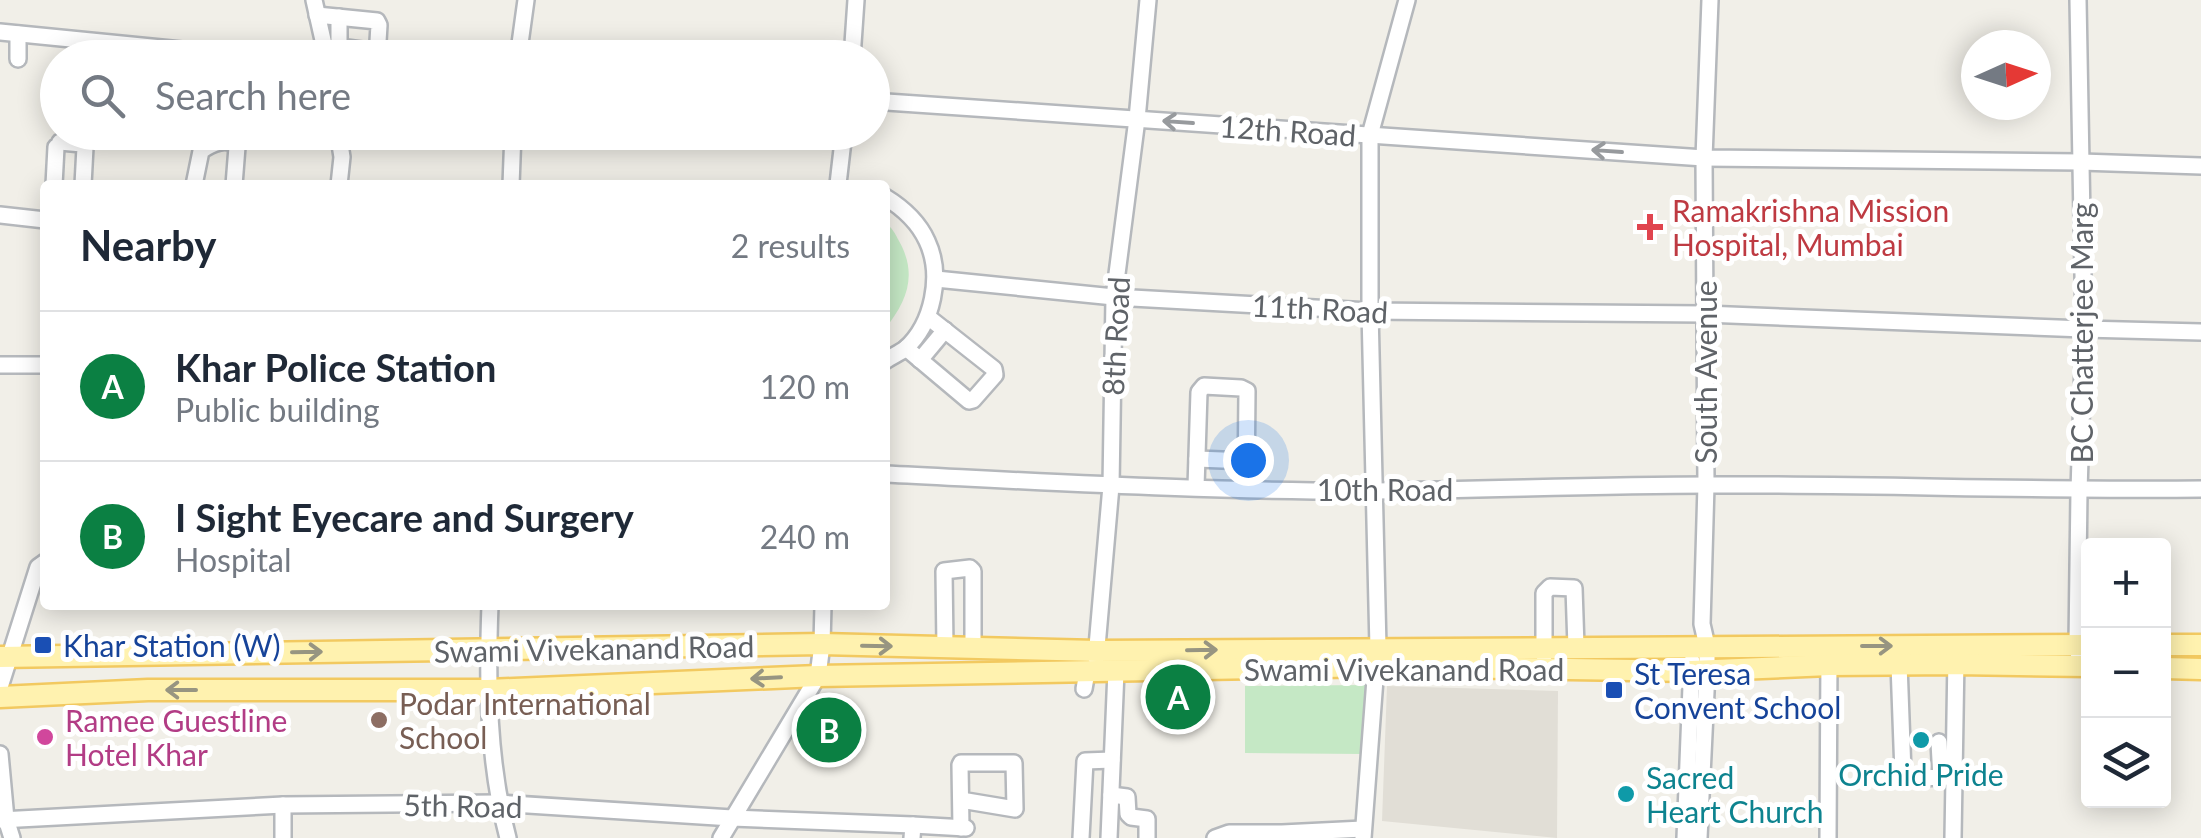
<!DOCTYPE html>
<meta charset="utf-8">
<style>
body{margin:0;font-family:Lato,sans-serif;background:#f2f2f3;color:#1f2937}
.controls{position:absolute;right:30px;bottom:30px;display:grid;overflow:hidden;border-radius:10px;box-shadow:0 5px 25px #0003}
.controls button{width:90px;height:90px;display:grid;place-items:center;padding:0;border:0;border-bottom:2px solid #e0e1e3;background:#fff;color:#1f2937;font:50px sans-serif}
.compass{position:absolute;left:1961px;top:30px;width:90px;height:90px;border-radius:50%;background:#fff;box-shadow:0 5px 25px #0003;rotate:87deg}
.you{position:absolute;left:1248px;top:460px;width:35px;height:35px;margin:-25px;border:8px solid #fff;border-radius:50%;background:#1a73e8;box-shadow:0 0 0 15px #1a73e833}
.badge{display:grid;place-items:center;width:65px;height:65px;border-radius:50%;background:#0b8043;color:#fff;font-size:32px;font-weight:700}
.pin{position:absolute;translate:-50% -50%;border:5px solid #fff;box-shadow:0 2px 10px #0006}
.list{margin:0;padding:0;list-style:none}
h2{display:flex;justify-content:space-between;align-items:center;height:130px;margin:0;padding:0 40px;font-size:42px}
h2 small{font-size:32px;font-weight:400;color:#747a83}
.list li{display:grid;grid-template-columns:65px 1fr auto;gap:30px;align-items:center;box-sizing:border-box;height:150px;padding:0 40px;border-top:2px solid #e0e1e3}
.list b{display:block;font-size:38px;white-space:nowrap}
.list p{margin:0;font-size:32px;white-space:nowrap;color:#747a83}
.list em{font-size:32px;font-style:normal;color:#747a83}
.icon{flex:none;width:55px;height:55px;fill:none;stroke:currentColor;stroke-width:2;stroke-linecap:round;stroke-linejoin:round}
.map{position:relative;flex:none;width:2201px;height:838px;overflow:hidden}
.search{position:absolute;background:#fff;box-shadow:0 5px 25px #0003;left:40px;top:40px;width:850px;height:110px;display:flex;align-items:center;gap:25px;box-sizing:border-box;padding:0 35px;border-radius:55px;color:#747a83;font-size:38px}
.panel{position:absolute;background:#fff;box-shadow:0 5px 25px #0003;left:40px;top:180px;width:850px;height:430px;border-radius:10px}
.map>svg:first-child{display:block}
</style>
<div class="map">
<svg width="2201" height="838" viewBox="0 0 2201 838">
<rect width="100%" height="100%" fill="#f1efe8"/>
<path fill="#e1ded6" d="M1387 686 1558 691 1557 838 1382 821Z"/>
<g fill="#c5e8c5">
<path d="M885 222C892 228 895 233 899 241 918 275 907 301 885 329Z"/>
<path d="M1369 685 1363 754 1245 753V686Z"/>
</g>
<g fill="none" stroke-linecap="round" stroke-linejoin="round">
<g stroke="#b5b8bc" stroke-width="20">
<g id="minor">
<path d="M314 0 327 58"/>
<path d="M2078 0 2084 329 2079 491 2077 645 2080 665"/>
<path d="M317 15 377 21 379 25 377 58"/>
<path d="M339 17V47L377 52"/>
<path d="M0 32 262 58"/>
<path d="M518 58 526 0"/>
<path d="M852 58 856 0"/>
<path d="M18 59V34"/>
<path d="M872 101 1704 158 2081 162 2201 166"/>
<path d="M338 132 342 157 339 185"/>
<path d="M60 142 82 144 85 147 83 185"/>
<path d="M838 184 844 132"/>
<path d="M54 185 56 147"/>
<path d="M194 185 201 151C211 144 228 136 237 147L234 185"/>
<path d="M511 185 513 132"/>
<path d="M885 197C903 208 918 221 927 241 943 275 933 324 905 349 899 353 891 357 885 361"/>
<path d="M0 215 45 220"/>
<path d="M936 279 1114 297 1370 311 1705 314 2084 329 2201 332"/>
<path d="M906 348 969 401 973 400 995 375 994 369 928 317"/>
<path d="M920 360 945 330"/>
<path d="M0 365H45"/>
<path d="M1197 459 1247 461"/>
<path d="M885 474C1049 482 1213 492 1376 491 1487 490 1598 485 1709 485 1873 484 2037 491 2201 489"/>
<path d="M1196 487 1199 392 1204 386 1241 388 1247 391 1246 488"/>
<path d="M490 605C487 683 488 763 508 838"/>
<path d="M945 648 944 571 970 568 973 571V648"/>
<path d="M1378 648 1370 311V135L1407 0"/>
<path d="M1544 656V593L1550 587 1574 588 1576 647"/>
<path d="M1096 658 1111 486 1114 297 1137 119 1148 0"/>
<path d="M1899 664 1903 773 1910 778 1955 777"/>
<path d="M0 687 38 567 45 562"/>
<path d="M1084 689 1087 672"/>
<path d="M1939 742 1941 778"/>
<path d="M0 754 6 819 12 838"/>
<path d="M1111 795 1127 797 1128 814 1131 817 1147 819V838"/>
<path d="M961 800 1015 809 1014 763H961L960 765 961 828"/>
<path d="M283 805V838"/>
<path d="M0 820 283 805 498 803 732 818 913 825 912 838"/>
<path d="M913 825 966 828"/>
<path d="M721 838 818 676 822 644 823 605"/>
<path d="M1081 838 1085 761 1112 760"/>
<path d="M1109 838 1116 671"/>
<path d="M1215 838 1229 833H1282L1363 829"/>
<path d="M1363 838 1376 666"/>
<path d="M1685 838 1692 661"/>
<path d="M1699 838 1707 671V646L1702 624 1706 485 1704 158 1710 0"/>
<path d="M1828 838 1829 657"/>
<path d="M1953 838 1956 657"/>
</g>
</g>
<g stroke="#f2c960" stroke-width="25">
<g id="major">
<path d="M2164 645H2201"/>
<path d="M0 657 822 644 1097 651 2088 645"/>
<path d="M2164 668 2201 669"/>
<path d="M0 697 148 690H488L818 676 1376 666 1692 671 1829 665 1956 664 2088 666"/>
</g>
</g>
<use href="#minor" stroke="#fff" stroke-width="15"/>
<use href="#major" stroke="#fff2af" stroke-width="20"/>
</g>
<defs><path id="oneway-shaft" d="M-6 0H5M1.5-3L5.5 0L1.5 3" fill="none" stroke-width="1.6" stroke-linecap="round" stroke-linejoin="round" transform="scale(2.5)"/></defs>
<g stroke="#979a9d">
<use href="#oneway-shaft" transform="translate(1178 122) rotate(-176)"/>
<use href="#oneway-shaft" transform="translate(1607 151) rotate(-176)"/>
</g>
<g stroke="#979581">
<use href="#oneway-shaft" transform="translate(877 646) rotate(1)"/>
<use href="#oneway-shaft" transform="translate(1877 646)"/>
<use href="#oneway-shaft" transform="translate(1202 650) rotate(-1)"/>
<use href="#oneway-shaft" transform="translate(307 652) rotate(-1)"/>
<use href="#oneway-shaft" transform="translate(766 678) rotate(177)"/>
<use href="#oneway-shaft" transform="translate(181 690) rotate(-180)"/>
</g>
<path fill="#e0444e" stroke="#fff" stroke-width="4" d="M1645 212h10v10h10v10h-10v10h-10v-10h-10v-10h10z"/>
<g fill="#1a4fb4" stroke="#fff" stroke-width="4">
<rect x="33" y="635" width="20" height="20" rx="5"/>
<rect x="1604" y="680" width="20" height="20" rx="5"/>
</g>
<circle fill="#8d6e63" stroke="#fff" stroke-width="4" cx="379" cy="720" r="10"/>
<circle fill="#d1479c" stroke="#fff" stroke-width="4" cx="45" cy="737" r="10"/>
<g fill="#0f9aa8" stroke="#fff" stroke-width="4">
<circle cx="1921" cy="740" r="10"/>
<circle cx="1626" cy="794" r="10"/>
</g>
<g text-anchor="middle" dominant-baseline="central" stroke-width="10" stroke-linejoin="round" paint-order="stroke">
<g font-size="30" fill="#5f6368" stroke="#fff">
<text transform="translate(1288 130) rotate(4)">12th Road</text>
<text transform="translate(1320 308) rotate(3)">11th Road</text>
<text transform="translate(2081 333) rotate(-90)">BC Chatterjee Marg</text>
<text transform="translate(1115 336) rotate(-87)">8th Road</text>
<text transform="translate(1705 372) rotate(-90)">South Avenue</text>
<text x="1385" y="489">10th Road</text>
<text transform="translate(594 648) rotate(-1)">Swami Vivekanand Road</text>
<text x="1404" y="669">Swami Vivekanand Road</text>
<text transform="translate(463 805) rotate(1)">5th Road</text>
</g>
<g font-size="30" fill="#be3a42" stroke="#fff" text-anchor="start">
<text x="1672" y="210">Ramakrishna Mission<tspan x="1672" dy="34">Hospital, Mumbai</tspan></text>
</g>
<g font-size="30" fill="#164399" stroke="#fff" text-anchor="start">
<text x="63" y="645">Khar Station (W)</text>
<text x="1634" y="673">St Teresa<tspan x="1634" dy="34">Convent School</tspan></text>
</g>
<g font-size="30" fill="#785e54" stroke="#fff" text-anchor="start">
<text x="399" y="703">Podar International<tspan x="399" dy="34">School</tspan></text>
</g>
<g font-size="30" fill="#b23c85" stroke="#fff" text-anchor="start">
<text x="65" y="720">Ramee Guestline<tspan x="65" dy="34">Hotel Khar</tspan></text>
</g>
<g font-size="30" fill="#0d838f" stroke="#fff">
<text x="1921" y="774">Orchid Pride</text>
<text x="1646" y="777" text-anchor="start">Sacred<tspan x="1646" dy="34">Heart Church</tspan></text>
</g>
</g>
</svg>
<div class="controls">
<button>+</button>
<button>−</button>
<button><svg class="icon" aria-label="layers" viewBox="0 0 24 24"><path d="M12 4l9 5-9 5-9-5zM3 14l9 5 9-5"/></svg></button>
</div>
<svg class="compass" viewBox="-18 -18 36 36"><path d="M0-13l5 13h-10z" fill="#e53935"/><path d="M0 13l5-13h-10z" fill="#747a83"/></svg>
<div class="you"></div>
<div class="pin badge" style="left:1178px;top:697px">A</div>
<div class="pin badge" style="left:829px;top:730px">B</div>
<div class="search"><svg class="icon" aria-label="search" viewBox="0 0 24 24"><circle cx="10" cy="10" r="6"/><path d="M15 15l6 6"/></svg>Search here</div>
<section class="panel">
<h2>Nearby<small>2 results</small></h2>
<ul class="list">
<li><span class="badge">A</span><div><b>Khar Police Station</b><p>Public building</p></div><em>120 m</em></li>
<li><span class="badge">B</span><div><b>I Sight Eyecare and Surgery</b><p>Hospital</p></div><em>240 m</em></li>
</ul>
</section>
</div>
